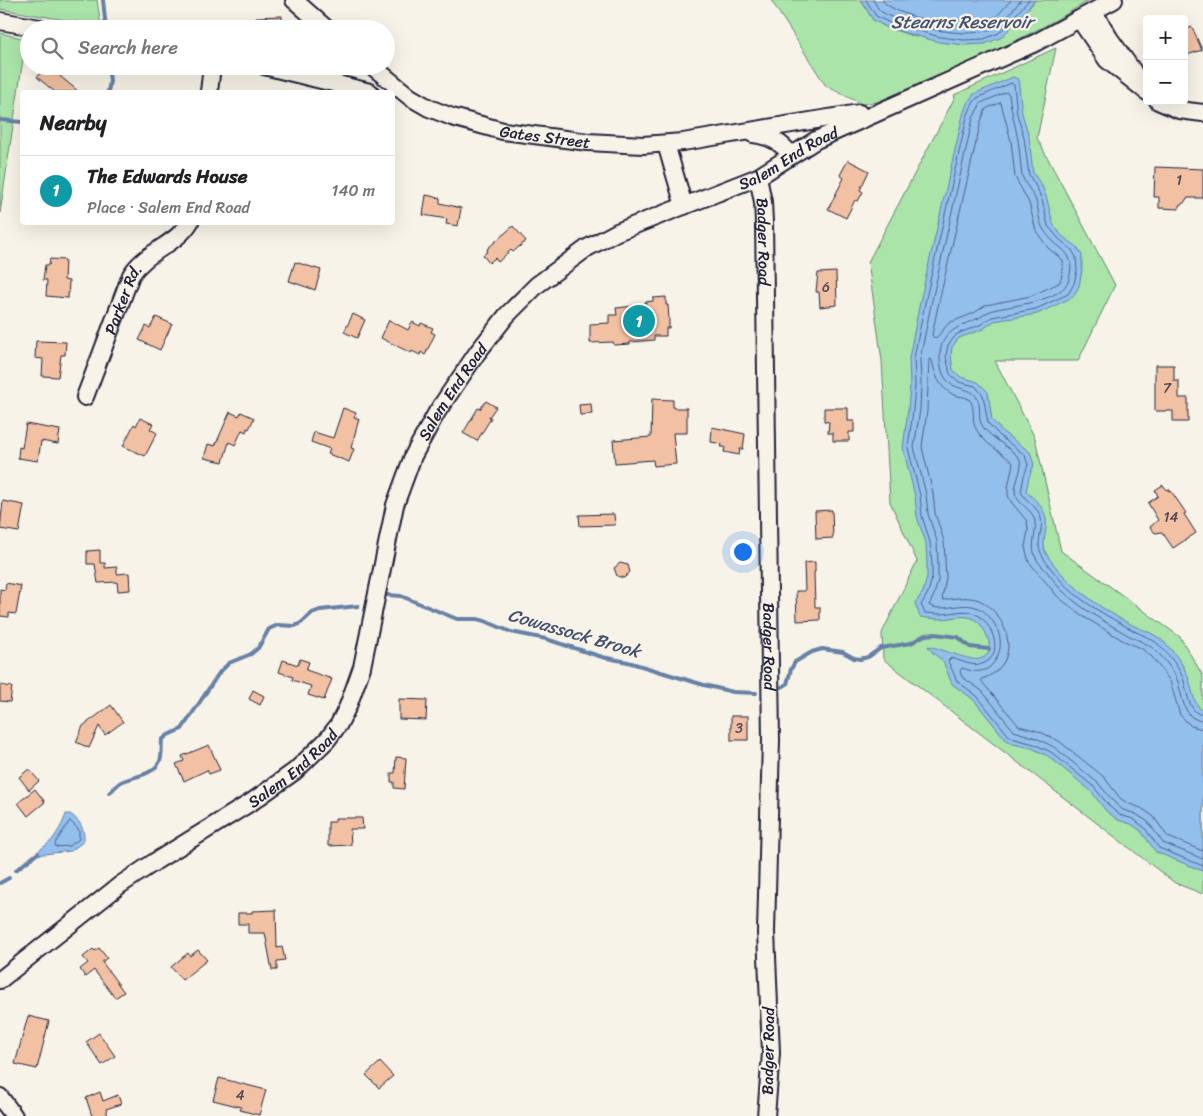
<!DOCTYPE html>
<meta charset="utf-8">
<style>
body{margin:0;font-family:Sriracha,sans-serif;background:#f6f6f6;color:#202124}
.controls{position:absolute;right:15px;top:15px;display:grid;overflow:hidden;border-radius:5px;box-shadow:0 5px 20px #0002}
.controls button{width:45px;height:45px;display:grid;place-items:center;padding:0;border:0;border-bottom:1px solid #e0e0e0;background:#fff;color:#202124;font:25px sans-serif}
.you{position:absolute;left:742px;top:551px;width:18px;height:18px;margin:-12px;border:4px solid #fff;border-radius:50%;background:#1a73e8;box-shadow:0 0 0 8px #1a73e833}
.badge{display:grid;place-items:center;width:32px;height:32px;border-radius:50%;background:#22223b;color:#fff;font-size:16px;font-weight:700}
.pin{position:absolute;translate:-50% -50%;border:2px solid #fff;box-shadow:0 1px 5px #0006}
.list{margin:0;padding:0;list-style:none}
h2{display:flex;justify-content:space-between;align-items:center;height:65px;margin:0;padding:0 20px;font-size:21px}
h2 small{font-size:16px;font-weight:400;color:#757577}
.list li{display:grid;grid-template-columns:32px 1fr auto;gap:15px;align-items:center;box-sizing:border-box;height:70px;padding:0 20px;border-top:1px solid #e0e0e0}
.list b{display:block;font-size:19px;white-space:nowrap}
.list p{margin:0;font-size:16px;white-space:nowrap;color:#757577}
.list em{font-size:16px;font-style:normal;color:#757577}
.icon{flex:none;width:28px;height:28px;fill:none;stroke:currentColor;stroke-width:2;stroke-linecap:round;stroke-linejoin:round}
.map{position:relative;flex:none;width:1203px;height:1116px;overflow:hidden}
.search{position:absolute;background:#fff;box-shadow:0 5px 20px #0002;left:20px;top:20px;width:375px;height:55px;display:flex;align-items:center;gap:12px;box-sizing:border-box;padding:0 18px;border-radius:28px;color:#757577;font-size:19px}
.panel{position:absolute;background:#fff;box-shadow:0 5px 20px #0002;left:20px;top:90px;width:375px;height:135px;border-radius:5px}
.map>svg:first-child{display:block}
</style>
<div class="map">
<svg width="1203" height="1116" viewBox="0 0 1203 1116">
<rect width="100%" height="100%" fill="#f7f3e8"/>
<filter id="ink" filterUnits="userSpaceOnUse"><feTurbulence type="fractalNoise" baseFrequency=".02" numOctaves="2"/><feDisplacementMap in="SourceGraphic" scale="10" xChannelSelector="R" yChannelSelector="G"/><feConvolveMatrix kernelMatrix="1 2 1 2 8 2 1 2 1" color-interpolation-filters="sRGB"/></filter>
<g filter="url(#ink)">
<g fill="#aae4a9" stroke="#668372">
<path d="M0 0H97L101 26 0 9Z"/>
<path d="M771 0H861L873 20 888 28 916 37 1030 7 1035 0H1090C1023 42 950 70 877 102L862 104 826 86Z"/>
<path d="M0 33 26 39 0 213Z"/>
<path d="M1056 48 1037 138 1115 285 1078 361H995L1035 438 1061 551 1180 637 1203 676V894L1175 883 883 659 882 633 917 561 890 502 882 361 868 262 955 97 954 95Z"/>
</g>
<g fill="#93bfed" stroke="#6680a6">
<path d="M861 0H1035L1002 37 985 44 964 45 939 42 888 28 873 20Z"/>
<path d="M1013 77 1018 79 1022 113 1029 137 1033 173 1042 186 1047 199 1053 224 1062 236 1076 246 1082 255V270L1079 286 1073 297 1037 314 994 321 983 329 959 338 952 347 951 356 953 370 961 377 978 382 988 392 992 420 1004 433 1030 452 1034 465 1029 477 1026 491C1033 498 1042 505 1045 515 1050 528 1039 543 1047 555 1067 585 1101 609 1132 625 1146 631 1154 633 1165 643 1173 651 1183 664 1187 674 1194 690 1190 698 1203 712V871L1156 852 1140 830 1131 824 1118 820 1106 811 1091 791 1048 756 1032 748 1013 744 1006 740 973 699 952 684 943 661 933 653 928 646C940 648 971 662 980 659 999 654 985 625 974 619 965 614 953 618 943 619 936 619 928 618 920 617L915 603 923 592 927 577V564L926 543 917 517 915 496 903 448 908 410 910 385 909 358 920 302 963 115 967 103 974 94Z"/>
<path d="M66 814H70C80 820 85 829 84 841L71 851 35 855C39 849 46 846 51 841 57 834 63 823 66 814Z"/>
</g>
<g fill="none" stroke-linecap="round" stroke-linejoin="round">
<g stroke="#4f6182" stroke-width="1">
<path d="M866 0 876 16 890 23 940 37 964 40 984 39 999 33 1029 0"/>
<path d="M873 0C876 4 878 10 882 12 903 26 972 41 995 28 1005 22 1013 9 1021 0"/>
<path d="M882 0C894 17 962 30 982 25 994 22 1003 9 1011 0"/>
<path d="M1001 103 1011 141 1015 177 1029 203 1036 231 1048 248 1063 260V269L1061 279 1059 283 1031 296 986 305 974 313 949 323 937 337 934 338 932 335 938 306 981 121 986 109Z"/>
<path d="M1203 715C1186 713 1188 686 1181 674 1177 665 1170 657 1164 650 1153 637 1142 636 1129 628 1109 617 1085 604 1068 588 1061 581 1038 556 1039 545 1039 535 1044 525 1040 515 1036 506 1026 501 1021 492L1024 476 1028 465 1025 455 1001 437 988 423 983 395 975 386 959 382 950 374 946 356 948 345 957 334 980 325 992 317 1036 309 1068 294 1074 284 1077 270 1076 257 1072 250 1059 239 1048 226 1042 200 1037 188 1029 175 1024 138 1017 114 1014 85 1011 83 977 98 972 105 967 117 925 303 914 358 915 385 913 410 908 448 920 495 922 516 930 542 932 564V578L928 593 921 605 925 613C930 613 935 614 941 614 952 614 965 608 976 614 992 622 1006 656 982 664 972 667 960 660 951 658L948 661 957 681 977 696 1009 736 1015 739 1034 744 1051 752 1094 787 1110 807 1120 815 1133 819 1144 827 1159 848 1203 866"/>
<path d="M1203 721C1181 720 1183 692 1176 677 1171 668 1163 657 1155 650 1146 642 1136 640 1126 634 1105 622 1082 609 1065 593 1058 588 1054 580 1048 573 1045 569 1040 565 1037 560 1028 544 1039 533 1034 518 1031 508 1015 503 1015 491 1015 481 1025 466 1019 458 1009 446 993 440 983 427 977 419 982 407 977 398 969 382 942 397 940 358 939 335 956 327 974 320 981 318 986 312 993 310 1012 305 1063 302 1069 279 1077 248 1057 252 1044 230 1038 221 1039 211 1036 201 1033 192 1024 184 1022 175 1020 164 1020 152 1018 140 1015 124 1011 111 1009 94L1006 92 981 103 973 118 931 305 920 359 921 385 920 410 914 447 926 494 928 514 937 541 938 564V580L934 595 929 605C944 615 968 595 987 614 999 627 1005 644 996 659 993 665 988 670 981 671 975 672 968 670 962 668L960 671 962 677 982 691 1014 731 1036 738 1054 747 1098 783 1115 803 1123 810 1136 814 1148 822 1163 843 1203 859"/>
<path d="M1203 729 1191 726 1180 715 1170 681 1152 657 1141 648 1124 641 1084 617 1058 597 1029 562 1025 547 1028 530 1027 521 1012 503 1008 496V488L1013 463C1002 452 984 444 976 429 971 421 976 406 969 399 965 396 958 397 954 395 939 388 935 375 932 360L929 359 927 411 922 447 933 493 935 513 944 541 946 578 942 598 944 600C955 598 968 596 979 600 986 603 992 609 997 615 1014 638 1013 668 982 679V682L1019 726 1038 731 1059 741 1104 777 1120 798 1127 803 1141 808 1153 816 1168 837 1203 851"/>
<path d="M70 821 79 830V839L69 846 56 847 55 844Z"/>
</g>
<g stroke="#6680a6" stroke-width="4">
<path d="M103 0 106 29"/>
<path d="M108 92 110 81 108 66"/>
<path d="M1 120 22 122"/>
<path d="M387 595 401 596 457 619H477L485 621 511 632 546 639 602 657 628 662 704 685 733 692 756 693"/>
<path d="M782 687 787 684 791 669 795 662 812 652 822 649 843 652 854 658 860 659 868 657 881 648 911 643 925 635 935 634 958 637 970 647 989 649"/>
<path d="M109 793C113 790 116 785 121 782 133 776 151 776 159 763 163 757 161 747 162 740L168 735 182 729 219 673 229 663 251 654 258 648 269 629 278 625 295 626 301 623 312 613 320 610 358 606"/>
<path d="M16 870 38 853"/>
<path d="M0 883 9 878"/>
</g>
</g>
<g fill="#f2c1a3" stroke="#22223b">
<path d="M282 16V29H257L256 17Z"/>
<path d="M1192 27 1202 50 1184 56V30Z"/>
<path d="M46 66H48L79 92H55L37 77Z"/>
<path d="M848 160 869 171 860 190 863 192 858 201 855 200 846 218 828 209 844 178 840 175Z"/>
<path d="M1155 167 1203 169V198H1187L1184 203 1179 205V209L1159 208V197H1154Z"/>
<path d="M426 195 440 198V203L461 208 458 226 446 224 447 219 423 215Z"/>
<path d="M513 226 526 241 513 252 511 250 498 262 495 258 489 263 483 255 488 251 487 249Z"/>
<path d="M50 259 65 260 64 280 69 281 68 298 46 296 47 280H43L45 265H49Z"/>
<path d="M295 262 321 270 315 290 289 281Z"/>
<path d="M836 272 837 305 820 307 819 292H816L818 273Z"/>
<path d="M666 297V305H668L669 320V328H666V336H654V340L630 342V344L614 345 613 342 590 343V324L609 323V315H617L616 308 645 305V302L653 301V298Z"/>
<path d="M353 314 365 320 357 338 344 332Z"/>
<path d="M156 317 172 324 160 350 139 340 146 326 150 328Z"/>
<path d="M389 320 408 330 412 322 420 326 421 323 433 328 431 332 435 334 425 355 421 352 420 355 412 351 411 353 381 338Z"/>
<path d="M36 341 66 342 65 355H61L58 377 42 376 43 359 35 358Z"/>
<path d="M1155 365H1174V381H1179V398H1188V422H1173V411H1155Z"/>
<path d="M652 399 673 400V408H687V433H673L676 464 654 466 653 460 615 463 613 440 651 437Z"/>
<path d="M486 401 496 407 489 417 491 418 477 441 463 433 478 408 480 409Z"/>
<path d="M591 404 592 414 580 415 579 405Z"/>
<path d="M343 408 356 413 354 417 359 419 351 448 354 449 349 462 328 454 330 449 311 442 314 432 333 438Z"/>
<path d="M824 408H848V421H854V432H849V441H833V433H828L829 422 824 421Z"/>
<path d="M230 412 239 416 241 412 254 418 249 429 247 428 246 432 242 430 235 445 229 442 223 462 204 458 208 444 215 446Z"/>
<path d="M140 418 153 424 150 429 157 433 145 456 123 446 134 424 136 426Z"/>
<path d="M26 424 60 430 58 444 41 441 38 461 18 458 19 447 22 448Z"/>
<path d="M712 427 745 434 743 449H740L739 455 724 452 725 447H721L722 444 711 442Z"/>
<path d="M1163 485 1167 490 1169 489 1170 492 1171 491 1186 513 1184 514 1196 533 1173 548 1162 532 1155 533 1150 527 1158 520 1148 503 1158 496 1155 490Z"/>
<path d="M3 501 24 505 19 532 0 529Z"/>
<path d="M832 510 833 538 816 539 815 511Z"/>
<path d="M614 514 615 525 580 526 579 515Z"/>
<path d="M100 550V563H105V568L117 567V574L129 573 130 590 118 591 117 582 98 583 95 564H87V551Z"/>
<path d="M815 562V572H814L815 607H820V620L797 621 796 591H805L804 563Z"/>
<path d="M620 563 628 565 630 572 624 578 617 576 614 568Z"/>
<path d="M6 583 21 586 16 614 9 613V617L0 616V589L5 590Z"/>
<path d="M300 659 309 662 306 670 332 679 324 700 308 695 311 686 292 680 293 677 279 672 283 660 298 665Z"/>
<path d="M0 685 12 687 10 702 0 701Z"/>
<path d="M253 690 264 696 260 705 249 699Z"/>
<path d="M399 699 427 700 426 720 399 719Z"/>
<path d="M111 705 123 722 105 735 99 726 89 748 76 742 83 726Z"/>
<rect x="731" y="716" width="17" height="24"/>
<path d="M209 745 220 770 209 774 207 770 184 781 176 764 184 761 182 756Z"/>
<path d="M396 757 406 758 404 789 394 788V782H391V773H395Z"/>
<path d="M29 769 39 781 29 790 19 777Z"/>
<path d="M35 789 45 802 28 816 18 803Z"/>
<path d="M335 818H362L363 829H350L351 845 328 846V822H335Z"/>
<path d="M276 910 277 948 282 947 285 960 277 961V970H272L265 933H248V924H238V913H252V911Z"/>
<path d="M99 948 107 958 102 962 124 992 115 998 94 970 85 977 80 969 88 963 83 957 93 949 95 951Z"/>
<path d="M198 950 207 960 182 980 171 967 188 953 190 956Z"/>
<path d="M28 1016 49 1021 37 1069 15 1064Z"/>
<path d="M99 1033 115 1056 102 1065 86 1042Z"/>
<path d="M380 1062 393 1076 379 1088 366 1075Z"/>
<path d="M219 1078 266 1090 259 1115 240 1110 241 1107 213 1100Z"/>
<path d="M100 1092 103 1101 118 1095 121 1104 106 1109 108 1116H92L86 1098Z"/>
</g>
<g fill="none" stroke-linecap="round" stroke-linejoin="round">
<g stroke="#22223b" stroke-width="20">
<g id="minor">
<path d="M294 0 327 29"/>
<path d="M1094 12 1110 39 1133 71 1139 83"/>
<path d="M1080 20 1107 60 1147 92"/>
<path d="M0 21 46 29"/>
<path d="M264 66 370 92"/>
<path id="s1" d="M372 66 410 97 429 108 452 117 503 131 588 142 643 145 683 142 859 113"/>
<path d="M209 92 212 66"/>
<path d="M1158 101 1179 110 1203 113"/>
<path d="M753 134C770 136 781 142 791 155"/>
<path d="M666 144 684 206"/>
<path id="s2" d="M758 177 763 202 764 222 771 740 766 932 771 1053 766 1116"/>
<path id="s3" d="M85 397 131 275C146 251 176 245 190 222"/>
<path id="s4" d="M0 980 120 885 156 861 253 801 295 771 327 740 339 724 348 706 362 667 395 505 413 456 437 412 477 353 507 315 537 285 587 248 617 232 758 177 816 140 1035 43 1114 0"/>
<path d="M0 1097 14 1116"/>
</g>
</g>
<use href="#minor" stroke="#f7f3e8" stroke-width="16"/>
</g>
</g>
<g text-anchor="middle" dominant-baseline="central" stroke-width="4.5" stroke-linejoin="round" paint-order="stroke">
<g font-size="14" fill="#564a55">
<text x="1179" y="180">1</text>
<text x="826" y="287">6</text>
<text x="1167" y="388">7</text>
<text x="1171" y="517">14</text>
<text x="739" y="728">3</text>
<text x="240" y="1095">4</text>
</g>
<g font-size="16" fill="#22223b" stroke="#f7f3e8">
<text stroke="none"><textPath href="#s1" startOffset="191">Gates Street</textPath></text>
<text stroke="none"><textPath href="#s4" startOffset="1201">Salem End Road</textPath></text>
<text stroke="none"><textPath href="#s2" startOffset="65">Badger Road</textPath></text>
<text stroke="none"><textPath href="#s3" startOffset="105">Parker Rd.</textPath></text>
<text stroke="none"><textPath href="#s4" startOffset="781">Salem End Road</textPath></text>
<text stroke="none"><textPath href="#s2" startOffset="470">Badger Road</textPath></text>
<text stroke="none"><textPath href="#s4" startOffset="362">Salem End Road</textPath></text>
<text transform="translate(768 1051) rotate(-89)">Badger Road</text>
</g>
<g font-size="18" font-style="italic" fill="#445170" stroke="#f7f3e8">
<text x="962" y="22">Stearns Reservoir</text>
<text transform="translate(574 633) rotate(16)">Cowassock Brook</text>
</g>
</g>
</svg>
<div class="controls">
<button>+</button>
<button>−</button>
</div>
<div class="you"></div>
<div class="pin badge" style="left:639px;top:321px;background:#0f9aa8">1</div>
<div class="search"><svg class="icon" aria-label="search" viewBox="0 0 24 24"><circle cx="10" cy="10" r="6"/><path d="M15 15l6 6"/></svg>Search here</div>
<section class="panel">
<h2>Nearby<small></small></h2>
<ul class="list">
<li><span class="badge" style="background:#0f9aa8">1</span><div><b>The Edwards House</b><p>Place · Salem End Road</p></div><em>140 m</em></li>
</ul>
</section>
</div>
